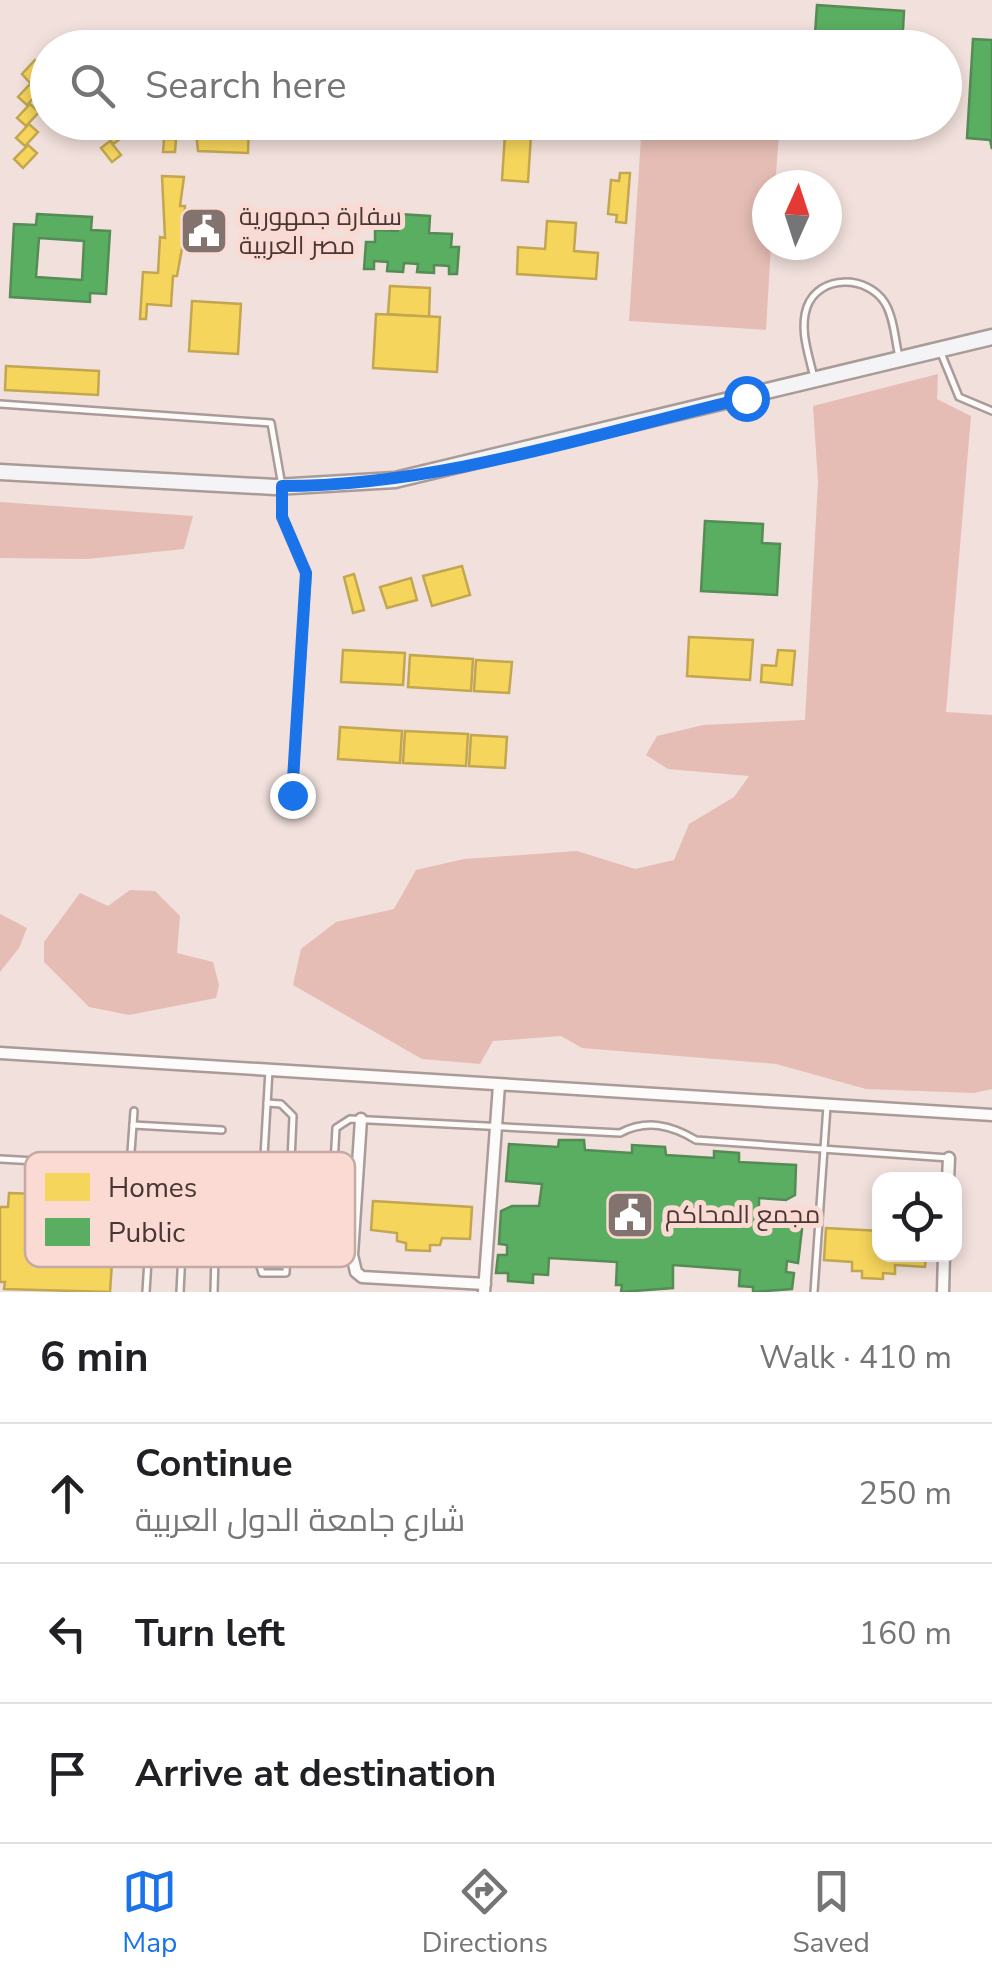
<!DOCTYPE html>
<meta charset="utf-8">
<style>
body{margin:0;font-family:"Nunito Sans",Cairo,sans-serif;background:#f2f2f2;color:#202124}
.controls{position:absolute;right:30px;bottom:30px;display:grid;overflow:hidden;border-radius:20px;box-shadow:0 5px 15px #0003}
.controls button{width:90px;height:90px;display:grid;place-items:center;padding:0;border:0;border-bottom:2px solid #e0e0e0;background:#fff;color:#202124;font:50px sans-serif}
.compass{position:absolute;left:752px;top:170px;width:90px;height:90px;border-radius:50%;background:#fff;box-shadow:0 5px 15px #0003;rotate:3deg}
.stop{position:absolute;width:30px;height:30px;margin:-22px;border:8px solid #1a73e8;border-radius:50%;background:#fff}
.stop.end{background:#1a73e8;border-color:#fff;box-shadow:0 2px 10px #0008}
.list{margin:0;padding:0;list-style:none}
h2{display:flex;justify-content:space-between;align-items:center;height:130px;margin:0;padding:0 40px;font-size:42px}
h2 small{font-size:32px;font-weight:400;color:#757577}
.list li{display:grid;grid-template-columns:65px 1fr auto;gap:30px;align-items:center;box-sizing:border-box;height:140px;padding:0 40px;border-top:2px solid #e0e0e0}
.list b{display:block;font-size:38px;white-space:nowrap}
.list p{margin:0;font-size:32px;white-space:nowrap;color:#757577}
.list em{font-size:32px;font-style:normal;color:#757577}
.icon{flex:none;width:55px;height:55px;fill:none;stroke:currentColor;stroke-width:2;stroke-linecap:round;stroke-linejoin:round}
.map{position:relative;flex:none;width:992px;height:1292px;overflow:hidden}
.search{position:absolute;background:#fff;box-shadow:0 5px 15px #0003;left:30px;right:30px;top:30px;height:110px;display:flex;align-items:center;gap:25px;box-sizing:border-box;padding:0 35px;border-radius:55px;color:#757577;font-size:38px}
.sheet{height:550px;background:#fff}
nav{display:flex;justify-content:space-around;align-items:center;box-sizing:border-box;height:140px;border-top:2px solid #e0e0e0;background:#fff;font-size:28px;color:#757577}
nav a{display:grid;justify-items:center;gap:5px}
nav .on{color:#1a73e8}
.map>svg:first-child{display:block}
</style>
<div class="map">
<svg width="992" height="1292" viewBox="0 0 992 1292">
<rect width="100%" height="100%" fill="#f1e0dc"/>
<g fill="#e5bdb4">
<path d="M648 30 785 39V47H647Z"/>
<path d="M642 123H780L775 185H767V245H771L766 330 629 321Z"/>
<path d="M938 374 937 399 971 416 946 712 992 715V1089L974 1093 866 1089 776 1064 582 1048 561 1036 493 1041 480 1064 422 1059 293 985 301 949 336 922 394 909 416 870 464 859 577 851 635 869 674 860 689 824 734 797 749 776 668 769 646 755 657 736 703 725 805 720 818 482 813 406Z"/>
<path d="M0 502 193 516 184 549 87 559 0 558Z"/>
<path d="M130 890 155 891 180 916 177 953 213 962 219 985 216 998 129 1015 89 1007 44 962V942L80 893 108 906Z"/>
<path d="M0 914 27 928 19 948 0 972Z"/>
</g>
<g fill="#f6d55c" stroke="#c2a650" stroke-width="2.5">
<path d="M35 60 44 68 30 83 22 74Z"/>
<path d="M31 83 40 91 27 105 18 97Z"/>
<path d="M30 104 39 112 26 126 17 118Z"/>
<path d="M195 122H249L248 153 198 151Z"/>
<path d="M393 122H446L445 137 392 134Z"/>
<path d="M112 123 123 137 113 144 103 130Z"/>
<path d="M29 124 38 132 25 146 16 138Z"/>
<path d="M505 134 531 135 528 182 502 180Z"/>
<path d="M164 139H176L175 152H163Z"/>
<path d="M110 141 121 155 112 162 101 148Z"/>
<path d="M28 145 37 153 23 168 14 159Z"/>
<path d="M620 173H630L626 223 616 222 617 215 608 214 611 180 619 181Z"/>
<path d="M162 176 184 177 180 206H185L183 243 177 276H173L171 306 147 304 146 319H140L143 272 158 273 160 237 165 238Z"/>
<path d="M547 221 576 223 574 251 598 253 596 279 517 274 518 247 545 249Z"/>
<path d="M390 286 430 288 429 317 388 314Z"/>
<path d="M192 301 241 304 238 354 189 351Z"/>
<path d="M376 314 440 317 437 372 373 368Z"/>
<path d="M6 366 99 371 98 395 5 390Z"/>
<path d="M462 566 470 595 432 606 423 576Z"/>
<path d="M354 574 364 610 353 613 344 577Z"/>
<path d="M411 578 417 600 387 608 380 587Z"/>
<path d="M689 637 753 640 750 680 687 676Z"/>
<path d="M343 650 405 653 403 685 341 682Z"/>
<path d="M778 650 795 651 792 685 761 682 762 665 776 666Z"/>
<path d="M410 655 473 659 471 691 408 687Z"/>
<path d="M476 660 512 662 509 693 474 691Z"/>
<path d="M340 727 402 731 400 763 338 759Z"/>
<path d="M405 731 468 734 466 766 403 763Z"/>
<path d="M471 735 507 737 505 768 469 766Z"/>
<path d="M9 1193 37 1194 36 1207 58 1208 59 1199 116 1203 110 1292 4 1289 5 1282H0V1207H8Z"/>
<path d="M373 1201 472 1207 470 1239 442 1238 440 1245H430V1251L406 1250V1243L397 1241V1233L371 1230Z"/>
<path d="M826 1228 880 1231V1254H926L925 1267 895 1265V1274L883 1273V1279L862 1278V1271H852V1262L824 1260Z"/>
</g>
<g fill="#5aae61" stroke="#558b54" stroke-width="2.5" fill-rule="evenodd">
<path d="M817 5 904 11 902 48H814Z"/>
<path d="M973 39 992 40V149L990 140 967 138Z"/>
<path d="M809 122H834L833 132 808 130Z"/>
<path d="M873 122H897L896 137 872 136Z"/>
<path d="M37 214 92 217 91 230 110 231 106 294 90 293V302L10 297 14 224 36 225ZM39 238 84 241 82 280 36 277Z"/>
<path d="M399 214 430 216 429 233 452 234 451 247H459L457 274H449V266L434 265V273L417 272 418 264 404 263 403 272 387 271 388 262 374 261V269H364L366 242H375V230L398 231Z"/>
<path d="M705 521 763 524 762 543 780 544 777 595 701 591Z"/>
<path d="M559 1140H584L585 1150 632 1153V1145L665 1147 666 1155 714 1158V1151L739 1153V1162L796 1165 795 1195 786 1200 759 1198V1220L793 1222 802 1229 798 1263 787 1261 786 1272 794 1273 792 1289 753 1292V1287L739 1286 740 1270 673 1265V1288L621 1292 622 1285H616L617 1262 549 1258 548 1275 533 1274V1283L508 1281V1273H496L498 1255H507V1245L499 1244 501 1211 512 1206H539L542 1184 506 1181 509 1144 558 1147Z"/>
</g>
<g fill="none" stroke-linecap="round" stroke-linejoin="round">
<g stroke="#a99b98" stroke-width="10">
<g id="lane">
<path d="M941 353 959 397 992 411"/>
<path d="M814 378C809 355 799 330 807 307 819 274 868 275 885 303 894 318 895 340 899 357"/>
<path d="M0 404 271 423 282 486 283 517 307 573 292 795"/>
<path d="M133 1125 222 1130"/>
<path d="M0 1159 253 1173 262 1165 264 1156 269 1070"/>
<path d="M130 1166 134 1111"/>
<path d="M262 1168 259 1263 262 1273H286L293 1116 281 1104 267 1103"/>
<path d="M352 1225 336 1224 331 1218 336 1128 350 1119 620 1133C647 1119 671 1125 696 1140L949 1158"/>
<path d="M146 1292 151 1212 216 1217 214 1292"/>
<path d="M180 1292 184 1212"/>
<path d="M814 1292 827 1106"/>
</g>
</g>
<g stroke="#a99b98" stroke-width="15">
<g id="street">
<path d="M0 1053 992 1115"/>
<path d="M361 1119 352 1255 356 1272 362 1277 485 1284"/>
<path d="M948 1180 949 1158"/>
<path d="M484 1292 499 1085"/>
<path d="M943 1292 944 1254"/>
</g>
</g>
<g stroke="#a99b98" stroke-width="19">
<path id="secondary" d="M0 472 275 487 395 480 992 337"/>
</g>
<use href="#lane" stroke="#fdfafa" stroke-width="5"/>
<use href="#street" stroke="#fdfafa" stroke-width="10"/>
<use href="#secondary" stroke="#f4f4f6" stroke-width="14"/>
</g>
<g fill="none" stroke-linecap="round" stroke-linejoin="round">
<path stroke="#1a73e8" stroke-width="12" d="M292 795 306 573 282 517V486C439 486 594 434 746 398"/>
</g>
<defs>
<g id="civic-square" transform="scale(2.5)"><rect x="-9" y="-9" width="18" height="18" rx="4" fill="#83736f" stroke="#fadad3"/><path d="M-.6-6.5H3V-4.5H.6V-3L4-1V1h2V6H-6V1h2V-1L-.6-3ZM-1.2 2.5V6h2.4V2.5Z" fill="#fff"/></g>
</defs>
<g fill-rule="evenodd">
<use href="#civic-square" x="204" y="231"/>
<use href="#civic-square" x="630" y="1215"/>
</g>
<g text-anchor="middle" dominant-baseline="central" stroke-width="10" stroke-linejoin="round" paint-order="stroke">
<g font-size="25" fill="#483835" stroke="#fadad3" text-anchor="start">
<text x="239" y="217">سفارة جمهورية<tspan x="239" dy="29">مصر العربية</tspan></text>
<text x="665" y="1215">مجمع المحاكم</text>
</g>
</g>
<rect x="25" y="1152" width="330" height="115" rx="15" fill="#fadad3" stroke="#c5a9a4" stroke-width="2.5"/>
<rect x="45" y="1173" width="45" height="28" fill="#f6d55c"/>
<rect x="45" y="1218" width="45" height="28" fill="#5aae61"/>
<g font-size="28" fill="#483835">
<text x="108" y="1197">Homes</text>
<text x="108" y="1242">Public</text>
</g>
</svg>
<div class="controls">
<button><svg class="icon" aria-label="locate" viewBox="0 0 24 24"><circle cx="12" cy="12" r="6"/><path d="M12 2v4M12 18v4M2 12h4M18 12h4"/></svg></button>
</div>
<svg class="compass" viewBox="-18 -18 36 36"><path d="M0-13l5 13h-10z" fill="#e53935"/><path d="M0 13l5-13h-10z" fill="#757577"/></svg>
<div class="stop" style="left:746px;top:398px"></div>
<div class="stop end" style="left:292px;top:795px"></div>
<div class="search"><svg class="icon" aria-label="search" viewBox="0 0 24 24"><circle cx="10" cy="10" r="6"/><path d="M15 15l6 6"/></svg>Search here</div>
</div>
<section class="sheet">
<h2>6 min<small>Walk · 410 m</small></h2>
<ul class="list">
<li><svg class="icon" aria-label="ahead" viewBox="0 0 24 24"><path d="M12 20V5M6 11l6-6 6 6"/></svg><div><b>Continue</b><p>شارع جامعة الدول العربية</p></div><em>250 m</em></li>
<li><svg class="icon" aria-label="left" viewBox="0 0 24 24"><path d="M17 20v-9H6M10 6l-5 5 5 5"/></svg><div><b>Turn left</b></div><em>160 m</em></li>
<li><svg class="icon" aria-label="arrive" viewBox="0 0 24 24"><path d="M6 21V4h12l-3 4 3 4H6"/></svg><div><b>Arrive at destination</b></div></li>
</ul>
</section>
<nav>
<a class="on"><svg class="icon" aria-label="map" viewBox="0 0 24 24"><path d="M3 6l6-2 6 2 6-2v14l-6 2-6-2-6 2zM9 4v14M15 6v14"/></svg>Map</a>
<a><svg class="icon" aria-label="directions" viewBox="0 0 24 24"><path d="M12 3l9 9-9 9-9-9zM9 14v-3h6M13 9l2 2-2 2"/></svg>Directions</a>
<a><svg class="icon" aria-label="saved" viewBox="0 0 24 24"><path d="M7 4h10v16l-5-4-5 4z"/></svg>Saved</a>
</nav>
